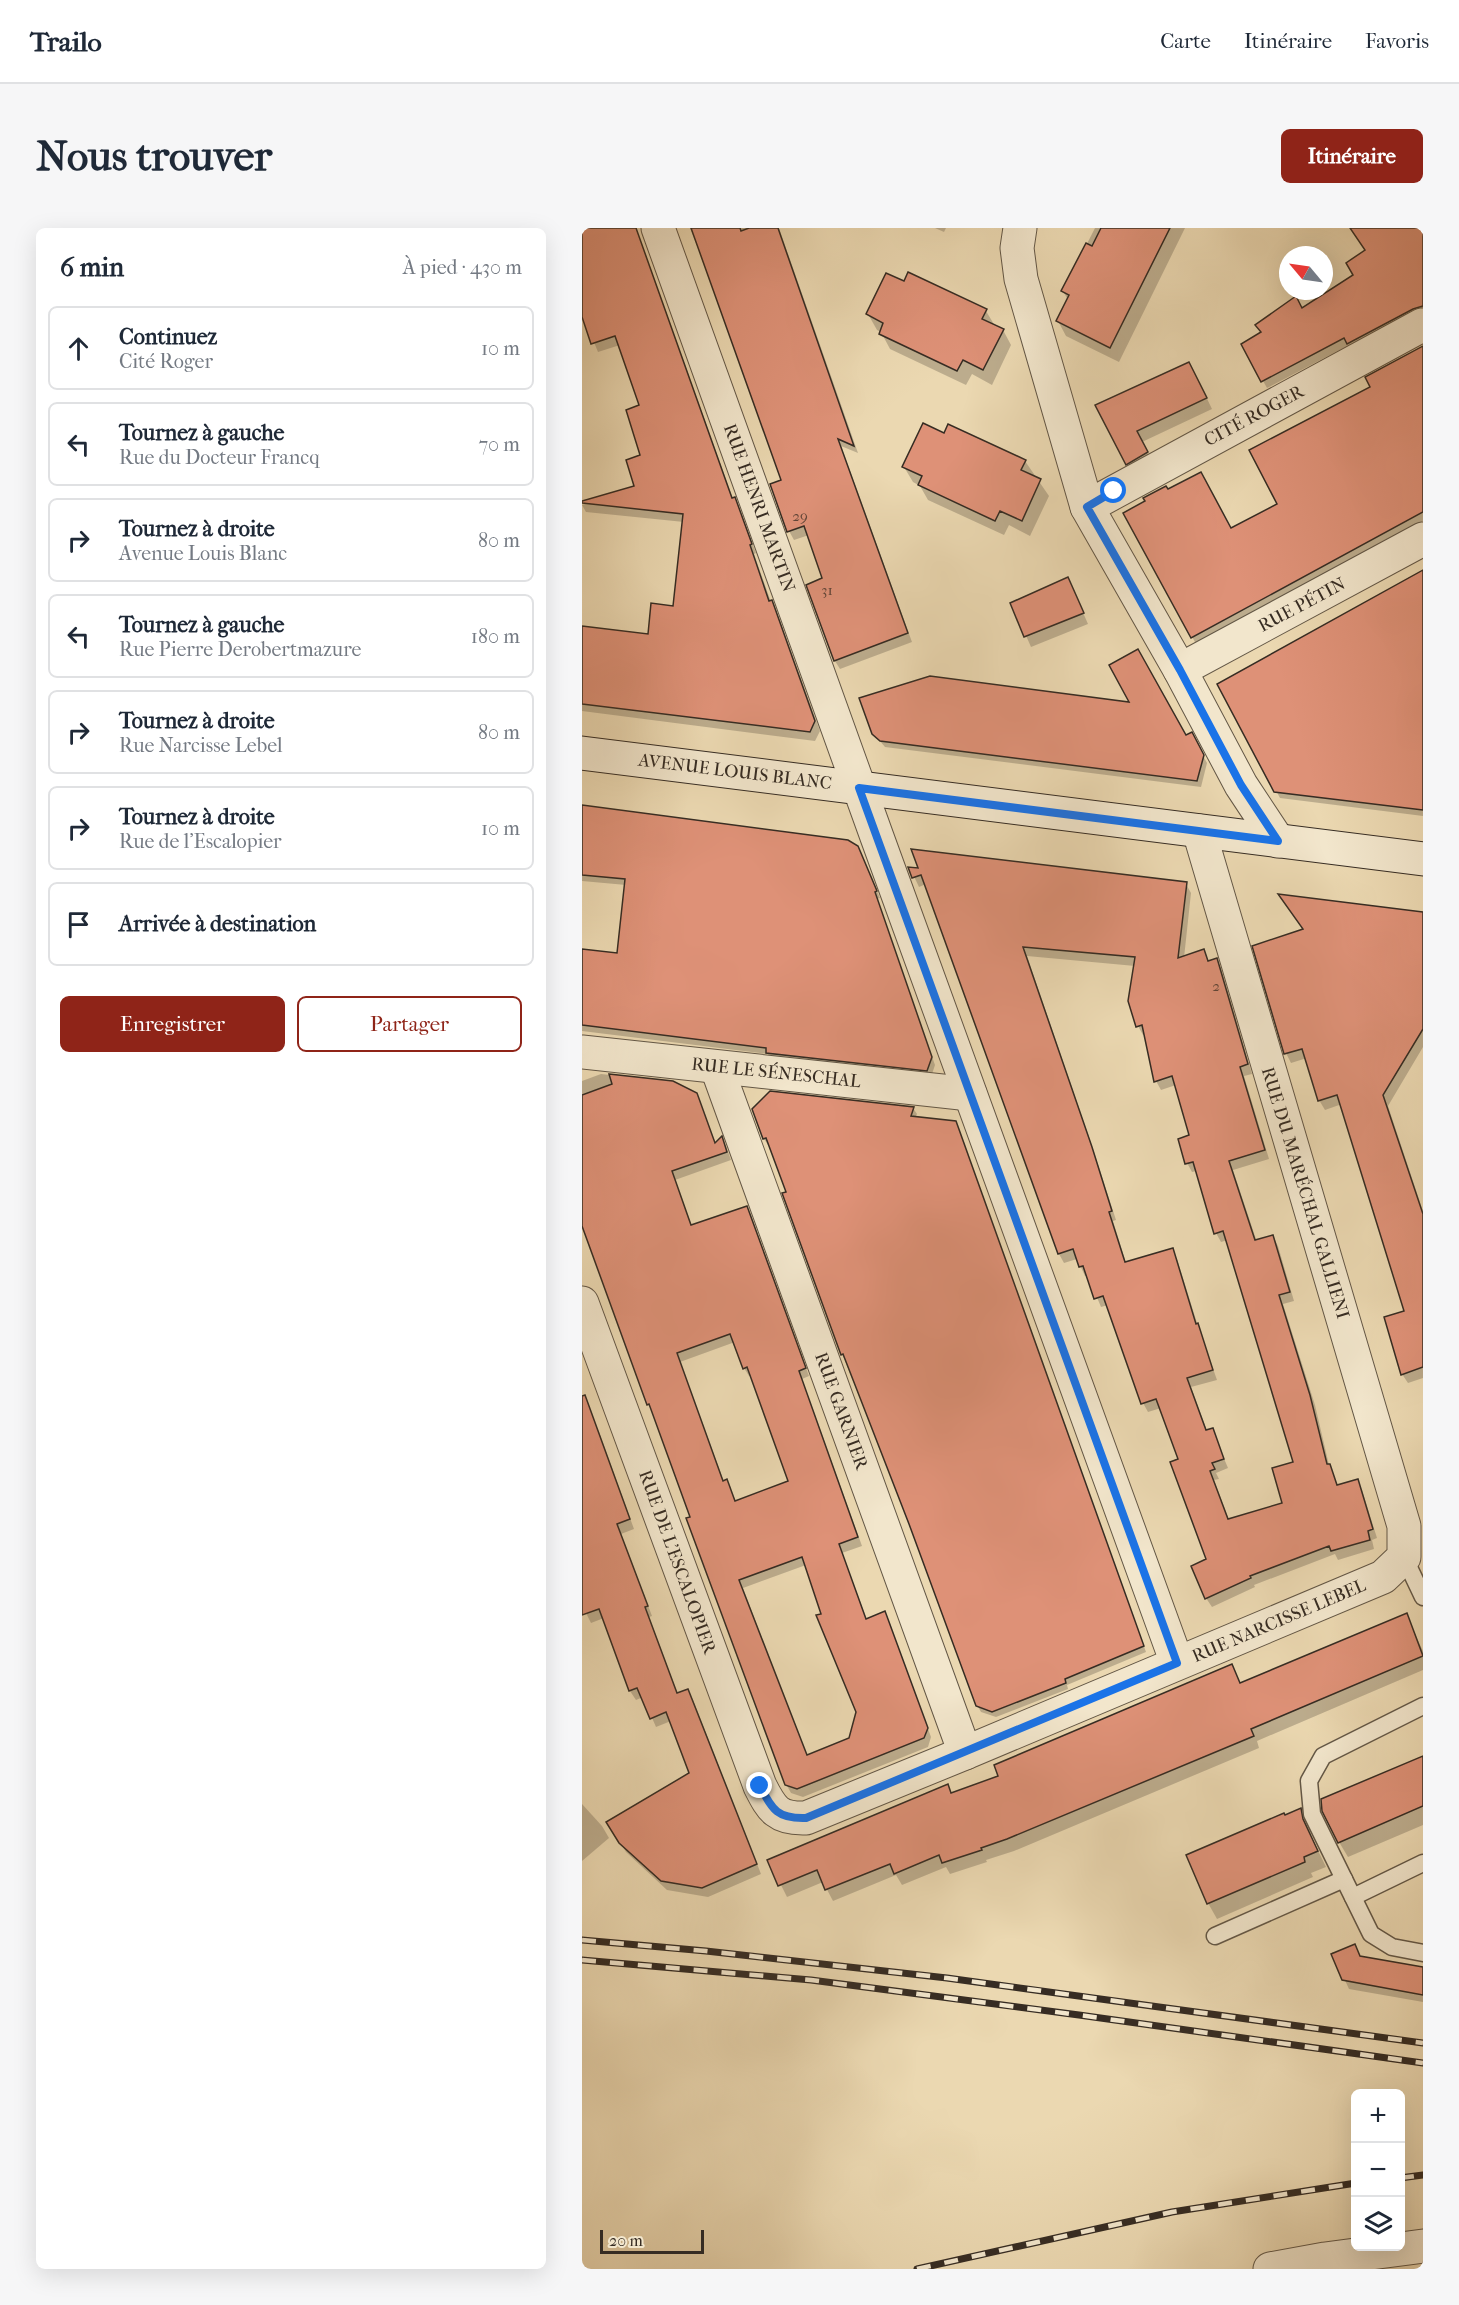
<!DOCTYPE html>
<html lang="fr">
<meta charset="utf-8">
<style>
body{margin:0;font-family:"IM FELL French Canon",serif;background:#f6f6f7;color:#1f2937}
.controls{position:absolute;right:18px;bottom:18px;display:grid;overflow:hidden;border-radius:9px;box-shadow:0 6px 24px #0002}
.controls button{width:54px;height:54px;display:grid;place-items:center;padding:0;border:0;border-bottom:2px solid #e0e1e3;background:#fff;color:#1f2937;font:30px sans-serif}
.compass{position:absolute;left:697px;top:18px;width:54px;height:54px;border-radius:50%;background:#fff;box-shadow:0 6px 24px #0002;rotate:299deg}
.scale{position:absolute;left:18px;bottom:15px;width:104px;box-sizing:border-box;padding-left:6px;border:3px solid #362c23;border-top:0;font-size:16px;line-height:21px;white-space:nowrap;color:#362c23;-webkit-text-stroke:4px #f2e6cc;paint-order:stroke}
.stop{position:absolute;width:18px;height:18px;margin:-14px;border:4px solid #1a73e8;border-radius:50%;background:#fff}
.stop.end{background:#1a73e8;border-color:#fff;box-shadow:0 2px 6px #0008}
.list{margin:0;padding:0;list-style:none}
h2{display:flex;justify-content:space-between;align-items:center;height:78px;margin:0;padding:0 24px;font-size:26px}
h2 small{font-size:20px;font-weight:400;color:#747a83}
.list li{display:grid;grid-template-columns:39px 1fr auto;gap:18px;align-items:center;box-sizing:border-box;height:84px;margin:0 12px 12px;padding:0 12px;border:2px solid #e0e1e3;border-radius:9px}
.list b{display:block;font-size:22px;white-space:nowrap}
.list p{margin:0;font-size:20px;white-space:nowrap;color:#747a83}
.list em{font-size:20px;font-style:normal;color:#747a83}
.actions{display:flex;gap:12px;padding:18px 24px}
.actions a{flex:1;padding:14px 0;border:2px solid #8f2418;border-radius:9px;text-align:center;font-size:21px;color:#8f2418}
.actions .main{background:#8f2418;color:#fff}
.icon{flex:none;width:33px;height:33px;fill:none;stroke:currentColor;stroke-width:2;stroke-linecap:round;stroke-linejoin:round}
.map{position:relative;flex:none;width:841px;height:2041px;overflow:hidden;border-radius:9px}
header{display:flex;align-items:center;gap:36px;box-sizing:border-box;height:84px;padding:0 30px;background:#fff;border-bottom:2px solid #e0e1e3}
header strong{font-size:28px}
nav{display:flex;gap:33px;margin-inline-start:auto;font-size:21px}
.intro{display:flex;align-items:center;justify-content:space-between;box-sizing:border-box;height:144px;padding:0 36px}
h1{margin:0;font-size:42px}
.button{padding:15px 27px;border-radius:9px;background:#8f2418;color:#fff;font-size:21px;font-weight:700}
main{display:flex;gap:36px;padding:0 36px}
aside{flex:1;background:#fff;border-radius:9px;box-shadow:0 6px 24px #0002}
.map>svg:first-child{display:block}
</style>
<header>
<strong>Trailo</strong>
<nav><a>Carte</a><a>Itinéraire</a><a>Favoris</a></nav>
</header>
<div class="intro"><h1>Nous trouver</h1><a class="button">Itinéraire</a></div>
<main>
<aside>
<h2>6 min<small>À pied · 430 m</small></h2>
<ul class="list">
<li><svg class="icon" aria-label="ahead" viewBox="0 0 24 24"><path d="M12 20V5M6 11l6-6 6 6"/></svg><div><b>Continuez</b><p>Cité Roger</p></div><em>10 m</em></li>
<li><svg class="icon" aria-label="left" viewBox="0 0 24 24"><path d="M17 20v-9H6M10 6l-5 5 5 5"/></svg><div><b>Tournez à gauche</b><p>Rue du Docteur Francq</p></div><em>70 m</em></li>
<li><svg class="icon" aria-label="right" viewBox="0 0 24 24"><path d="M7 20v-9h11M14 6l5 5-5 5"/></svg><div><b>Tournez à droite</b><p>Avenue Louis Blanc</p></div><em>80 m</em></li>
<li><svg class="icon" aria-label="left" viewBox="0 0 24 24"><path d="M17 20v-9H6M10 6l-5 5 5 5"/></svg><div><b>Tournez à gauche</b><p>Rue Pierre Derobertmazure</p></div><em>180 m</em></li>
<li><svg class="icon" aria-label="right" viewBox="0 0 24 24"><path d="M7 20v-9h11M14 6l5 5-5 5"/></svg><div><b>Tournez à droite</b><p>Rue Narcisse Lebel</p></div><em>80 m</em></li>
<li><svg class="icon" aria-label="right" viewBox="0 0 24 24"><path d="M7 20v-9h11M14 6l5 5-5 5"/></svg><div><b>Tournez à droite</b><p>Rue de l'Escalopier</p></div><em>10 m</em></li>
<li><svg class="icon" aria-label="arrive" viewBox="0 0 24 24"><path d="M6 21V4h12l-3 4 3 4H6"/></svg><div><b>Arrivée à destination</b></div></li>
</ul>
<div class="actions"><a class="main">Enregistrer</a><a>Partager</a></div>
</aside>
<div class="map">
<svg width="841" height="2041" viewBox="0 0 841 2041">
<rect width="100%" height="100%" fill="#ebd8b1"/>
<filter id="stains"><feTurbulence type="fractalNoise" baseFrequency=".00333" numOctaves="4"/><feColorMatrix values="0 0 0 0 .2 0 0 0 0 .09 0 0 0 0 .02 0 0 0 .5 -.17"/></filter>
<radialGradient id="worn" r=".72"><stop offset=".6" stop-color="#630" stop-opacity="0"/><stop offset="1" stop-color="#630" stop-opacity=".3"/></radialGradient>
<g fill="#0003" fill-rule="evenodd">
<path d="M0 0H54L151 271 157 280 174 325 172 326 189 374 194 382 238 503 233 513 0 483V400L67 408 93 379 102 294 4 284 0 277 54 259 60 228 59 178 38 117 16 124 0 85Z"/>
<path d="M108 0H197L276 225 259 218 330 414 258 441 253 433 242 351 227 307 212 312 207 303 201 253 137 72Z"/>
<path d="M353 0H364L362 4Z"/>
<path d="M513 0H603L537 134 484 108 476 93 486 72 481 63Z"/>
<path d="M788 0H841V86L771 122 767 117 685 160 661 117 773 48 784 23Z"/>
<path d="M323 55 404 83 413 98 421 102 429 117 410 157 390 146 384 157 308 121 299 104 295 102 286 86Z"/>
<path d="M841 120V293L614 416 543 285 648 302 697 277 790 160Z"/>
<path d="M613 146 630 181 560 214 571 236 551 246 515 178Z"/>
<path d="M363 207 443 233 467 268 448 308 427 297 422 307 346 272 338 258 331 254 322 239Z"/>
<path d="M841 344V588L698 570 637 456Z"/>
<path d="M491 362 506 396 449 419 430 376Z"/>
<path d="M549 476 603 509 609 506 625 535 619 559 303 519 291 505Z"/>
<path d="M0 578 283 635 298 670 295 671 353 837 349 849 189 832 186 826 0 803V722L37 725 44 657 0 653Z"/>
<path d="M328 640 604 656 609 665 602 730 622 723 627 734 634 731 639 740 670 846 662 848 687 931 651 942 675 1014 691 1008 696 1018 712 1073 701 1076 733 1177 747 1237 756 1258 775 1252 780 1262 795 1310 790 1312 792 1321 756 1332 753 1326 672 1357 673 1359 630 1379 624 1370 626 1332 598 1232 579 1180 566 1184 561 1175 526 1077 519 1079 506 1048H503L495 1031 482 1035 477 1026 344 656 337 659ZM445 728 553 738 556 798 561 807 564 806 574 853 579 862 594 857 609 908 605 935 610 944 615 943 634 1005 639 1014 646 1012 713 1235 702 1276 647 1292 632 1252 637 1251 634 1245 646 1240 630 1202 625 1203 609 1159 635 1152 616 1098 595 1031 590 1022 544 1035 531 993 534 992 514 930Z"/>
<path d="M699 668 841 686V819L806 878 841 983V1150L826 1155 820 1146 824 1084 760 876 743 882 737 872 725 830 709 835 704 825 722 703Z"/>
<path d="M19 846 91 854 114 866 134 916 140 911 144 918 149 932 93 952 110 999 164 979 169 987 227 1148 220 1151 280 1318 260 1325 285 1392 303 1385 307 1393 349 1509 346 1519 221 1569 209 1565 204 1556 0 990V853ZM153 1114 162 1140 167 1148 170 1147 208 1254 154 1274 144 1253 142 1254 98 1134ZM224 1337 276 1484 268 1511 225 1529 161 1360Z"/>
<path d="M331 880 335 886 333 890 376 901 564 1424 485 1457 486 1461 414 1489 399 1484 395 1477 328 1295 261 1128 268 1125 188 916 186 917 182 911 171 881Z"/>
<path d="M12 1194 17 1204 52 1301 39 1306 70 1388 67 1389 96 1467 106 1463 111 1472 179 1646 126 1669 85 1662 44 1624 26 1594 109 1546 89 1493 74 1499 61 1469 54 1472 48 1463 22 1390 9 1395 0 1377V1199Z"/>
<path d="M824 1387 841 1423V1442L675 1513 677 1520 432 1623 404 1632 405 1634 368 1646 364 1639 320 1657 314 1647 251 1673 241 1654 205 1669 187 1633 365 1558 370 1566 418 1549 650 1438 659 1457Z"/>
<path d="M841 1529V1597L766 1629 757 1614Z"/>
<path d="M0 1576 20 1598 27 1610 0 1633Z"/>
<path d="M718 1582 727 1597 729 1608 744 1639 729 1645 731 1649 635 1691 626 1675 703 1589Z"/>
<path d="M773 1718 779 1730 841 1741V1774L767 1761 750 1724 755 1725Z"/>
</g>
<g fill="#de9177" stroke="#362c23" stroke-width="1.5" fill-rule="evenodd">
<path d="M0 0H54L150 270 153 269 170 316 168 317 187 373 190 372 233 493 228 504 0 476V398L66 406 69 375 91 378 101 286 0 275V273L52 258 44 232 58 227 44 182 57 177 33 108 9 116 0 89Z"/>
<path d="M109 0H158L159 3 167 0H196L272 218 256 211 326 405 252 433 224 357 240 350 222 298 205 304 188 256 199 252Z"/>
<path d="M519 0H588L528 120 474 93 487 67 479 63 504 15 510 18Z"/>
<path d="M768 0H841V78L831 81 765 116 762 110 679 154 659 116 679 104 673 97 714 68 720 80 771 47 764 35 783 22Z"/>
<path d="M326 44 405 81 400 91 422 101 401 142 381 132 375 143 297 106 301 95 284 86 304 45 322 53Z"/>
<path d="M841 118V284L609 410 541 285 563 273 561 270 584 258 586 261 619 244 649 300 695 276 667 222 788 159 783 149Z"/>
<path d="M607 134 625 170 555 203 566 224 544 237 513 177Z"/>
<path d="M341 195 362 205 366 196 444 232 439 242 459 251 440 293 418 283 413 293 336 257 340 248 320 239Z"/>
<path d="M841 342V582L692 564 635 456Z"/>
<path d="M486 349 502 385 442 409 428 375Z"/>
<path d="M556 421 604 507 610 504 622 527 615 553 298 513 290 506 277 470 348 448 547 474 527 437Z"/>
<path d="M0 577 266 612 276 618 295 663 293 664 350 829 345 843 184 825V820L0 797V721L35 725 43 651 0 647Z"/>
<path d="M329 621 605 654 596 730 622 721 626 733 635 730 666 836 658 839 683 922 647 933 673 1012 691 1007 708 1064 697 1067 728 1167 745 1236H748L755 1257 776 1251 791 1301 786 1303 788 1312 749 1323 747 1318 668 1348 669 1350 623 1371 609 1338 624 1331 588 1234 596 1231 574 1171 559 1176 521 1068 512 1071 501 1038 497 1039 491 1021 476 1026 339 647 330 650 326 639 336 640ZM441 719 553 729 546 773 554 799 560 797 572 854 590 848 607 907 596 911 603 936 611 934 632 1006 641 1003 711 1234 690 1240 700 1275 646 1291 628 1243 633 1241 630 1235 642 1231 631 1200 624 1202 605 1150 631 1142 616 1095 614 1096 591 1020 543 1034 527 984 530 983 510 919Z"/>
<path d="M696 666 841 684V801L801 867 841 986V1139L819 1147 802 1089 822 1083 755 867 736 873 720 821 702 826 670 718 721 701Z"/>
<path d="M27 846 91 853 115 865 133 915 140 908 145 924 90 943 109 997 165 978 224 1140 217 1143 276 1309 257 1316 284 1391 303 1383 346 1500 342 1510 215 1561 203 1557 104 1290 108 1289 67 1176 65 1177 0 998V867L30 856ZM148 1106 161 1141 165 1139 206 1253 153 1273 145 1251 141 1253 95 1125ZM220 1329 239 1386 234 1387 274 1484 267 1510 225 1527 157 1352Z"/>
<path d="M188 863 332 879 329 888 374 893 562 1418 483 1451 484 1455 410 1484 394 1478 327 1296 261 1126 259 1127 200 965 204 964 184 910 181 911 170 881Z"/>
<path d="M3 1167 48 1291 35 1296 66 1378 63 1379 95 1465 106 1461 175 1636 120 1660 79 1653 37 1615 24 1594 107 1545 84 1484 68 1491 55 1460 47 1463 17 1381 0 1387V1168Z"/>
<path d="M825 1385 841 1428 669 1501 672 1508 425 1611 399 1620 400 1622 360 1635 357 1627 312 1646 308 1636 243 1662 235 1642 196 1658 185 1632 366 1556 369 1565 416 1548 412 1537 650 1436 658 1455Z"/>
<path d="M841 1528V1578L756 1615 740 1583 739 1571Z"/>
<path d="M719 1580 721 1591 736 1623 722 1629 723 1634 625 1676 604 1627 702 1585 703 1587Z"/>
<path d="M773 1716 778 1728 841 1739V1767L760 1752 749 1726Z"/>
</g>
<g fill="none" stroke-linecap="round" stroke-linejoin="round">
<g stroke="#635746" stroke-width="19">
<g id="lane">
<path d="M822 1329 841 1369"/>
<path d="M841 1478 741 1528 727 1553 730 1586 789 1706 810 1719 841 1725"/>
<path d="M771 1669 841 1635"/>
<path d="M633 1708 762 1651"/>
</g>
</g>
<g stroke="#635746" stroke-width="35">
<g id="street">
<path d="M76 0 295 609 595 1435"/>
<path d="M438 0 435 20 439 51 505 279 598 442 659 557 696 613"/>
<path d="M505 279 829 103 840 97 841 99"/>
<path d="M598 442 841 311"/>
<path d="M0 824 388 866"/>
<path d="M135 840 383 1525"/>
<path d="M0 1075 178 1558C190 1582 196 1591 224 1590L383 1525 801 1349 822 1329V1298L617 603"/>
<path d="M688 2041 743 2031 841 2018"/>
</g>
</g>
<g stroke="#362c23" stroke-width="35">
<path id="secondary" d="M0 525 841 631"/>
</g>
<use href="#lane" stroke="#f2e6cc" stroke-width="16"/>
<use href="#street" stroke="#f2e6cc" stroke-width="33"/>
<use href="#secondary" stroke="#f2e6cc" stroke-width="33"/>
<g stroke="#362c23" stroke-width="7">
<g id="rail">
<path d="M0 1712 124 1723 365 1750 841 1815"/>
<path d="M0 1732 229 1752 497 1787 841 1835"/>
<path d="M818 1950 841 1947"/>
<path d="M335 2041 590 1984 774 1955"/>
</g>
</g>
<use href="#rail" stroke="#f2e6cc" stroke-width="4.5" stroke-dasharray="14" stroke-linecap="butt"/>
</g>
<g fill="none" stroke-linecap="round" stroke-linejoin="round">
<path stroke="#1a73e8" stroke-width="8" d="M178 1558C190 1582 196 1591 224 1590L595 1435 277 560 696 613 659 557 598 442 505 279 532 263"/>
</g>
<g text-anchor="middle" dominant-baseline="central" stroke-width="6" stroke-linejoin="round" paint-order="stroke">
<g font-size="15" fill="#604538">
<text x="218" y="288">29</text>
<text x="245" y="362">31</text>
<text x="634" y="758">2</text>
</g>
<g font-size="18" fill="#362c23" stroke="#f2e6cc">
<text transform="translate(672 188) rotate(-28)">CITÉ ROGER</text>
<text transform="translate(177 280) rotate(70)">RUE HENRI MARTIN</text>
<text transform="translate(720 377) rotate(-28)">RUE PÉTIN</text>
<text transform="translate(153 544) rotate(7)">AVENUE LOUIS BLANC</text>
<text transform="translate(194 845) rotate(6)">RUE LE SÉNESCHAL</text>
<text transform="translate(723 965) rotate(73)">RUE DU MARÉCHAL GALLIENI</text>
<text transform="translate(259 1183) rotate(70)">RUE GARNIER</text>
<text transform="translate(95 1334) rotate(70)">RUE DE L'ESCALOPIER</text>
<text transform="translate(697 1393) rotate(-23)">RUE NARCISSE LEBEL</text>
</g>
</g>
<rect width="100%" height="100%" filter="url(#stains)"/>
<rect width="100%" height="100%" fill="url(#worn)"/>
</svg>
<div class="controls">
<button>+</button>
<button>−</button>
<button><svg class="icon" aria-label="layers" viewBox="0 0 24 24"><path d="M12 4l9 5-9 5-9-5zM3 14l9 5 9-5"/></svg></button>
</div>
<svg class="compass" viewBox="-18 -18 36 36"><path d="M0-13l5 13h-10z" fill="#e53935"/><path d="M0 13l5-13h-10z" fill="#747a83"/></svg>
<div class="scale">20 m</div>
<div class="stop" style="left:532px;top:263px"></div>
<div class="stop end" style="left:178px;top:1558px"></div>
</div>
</main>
